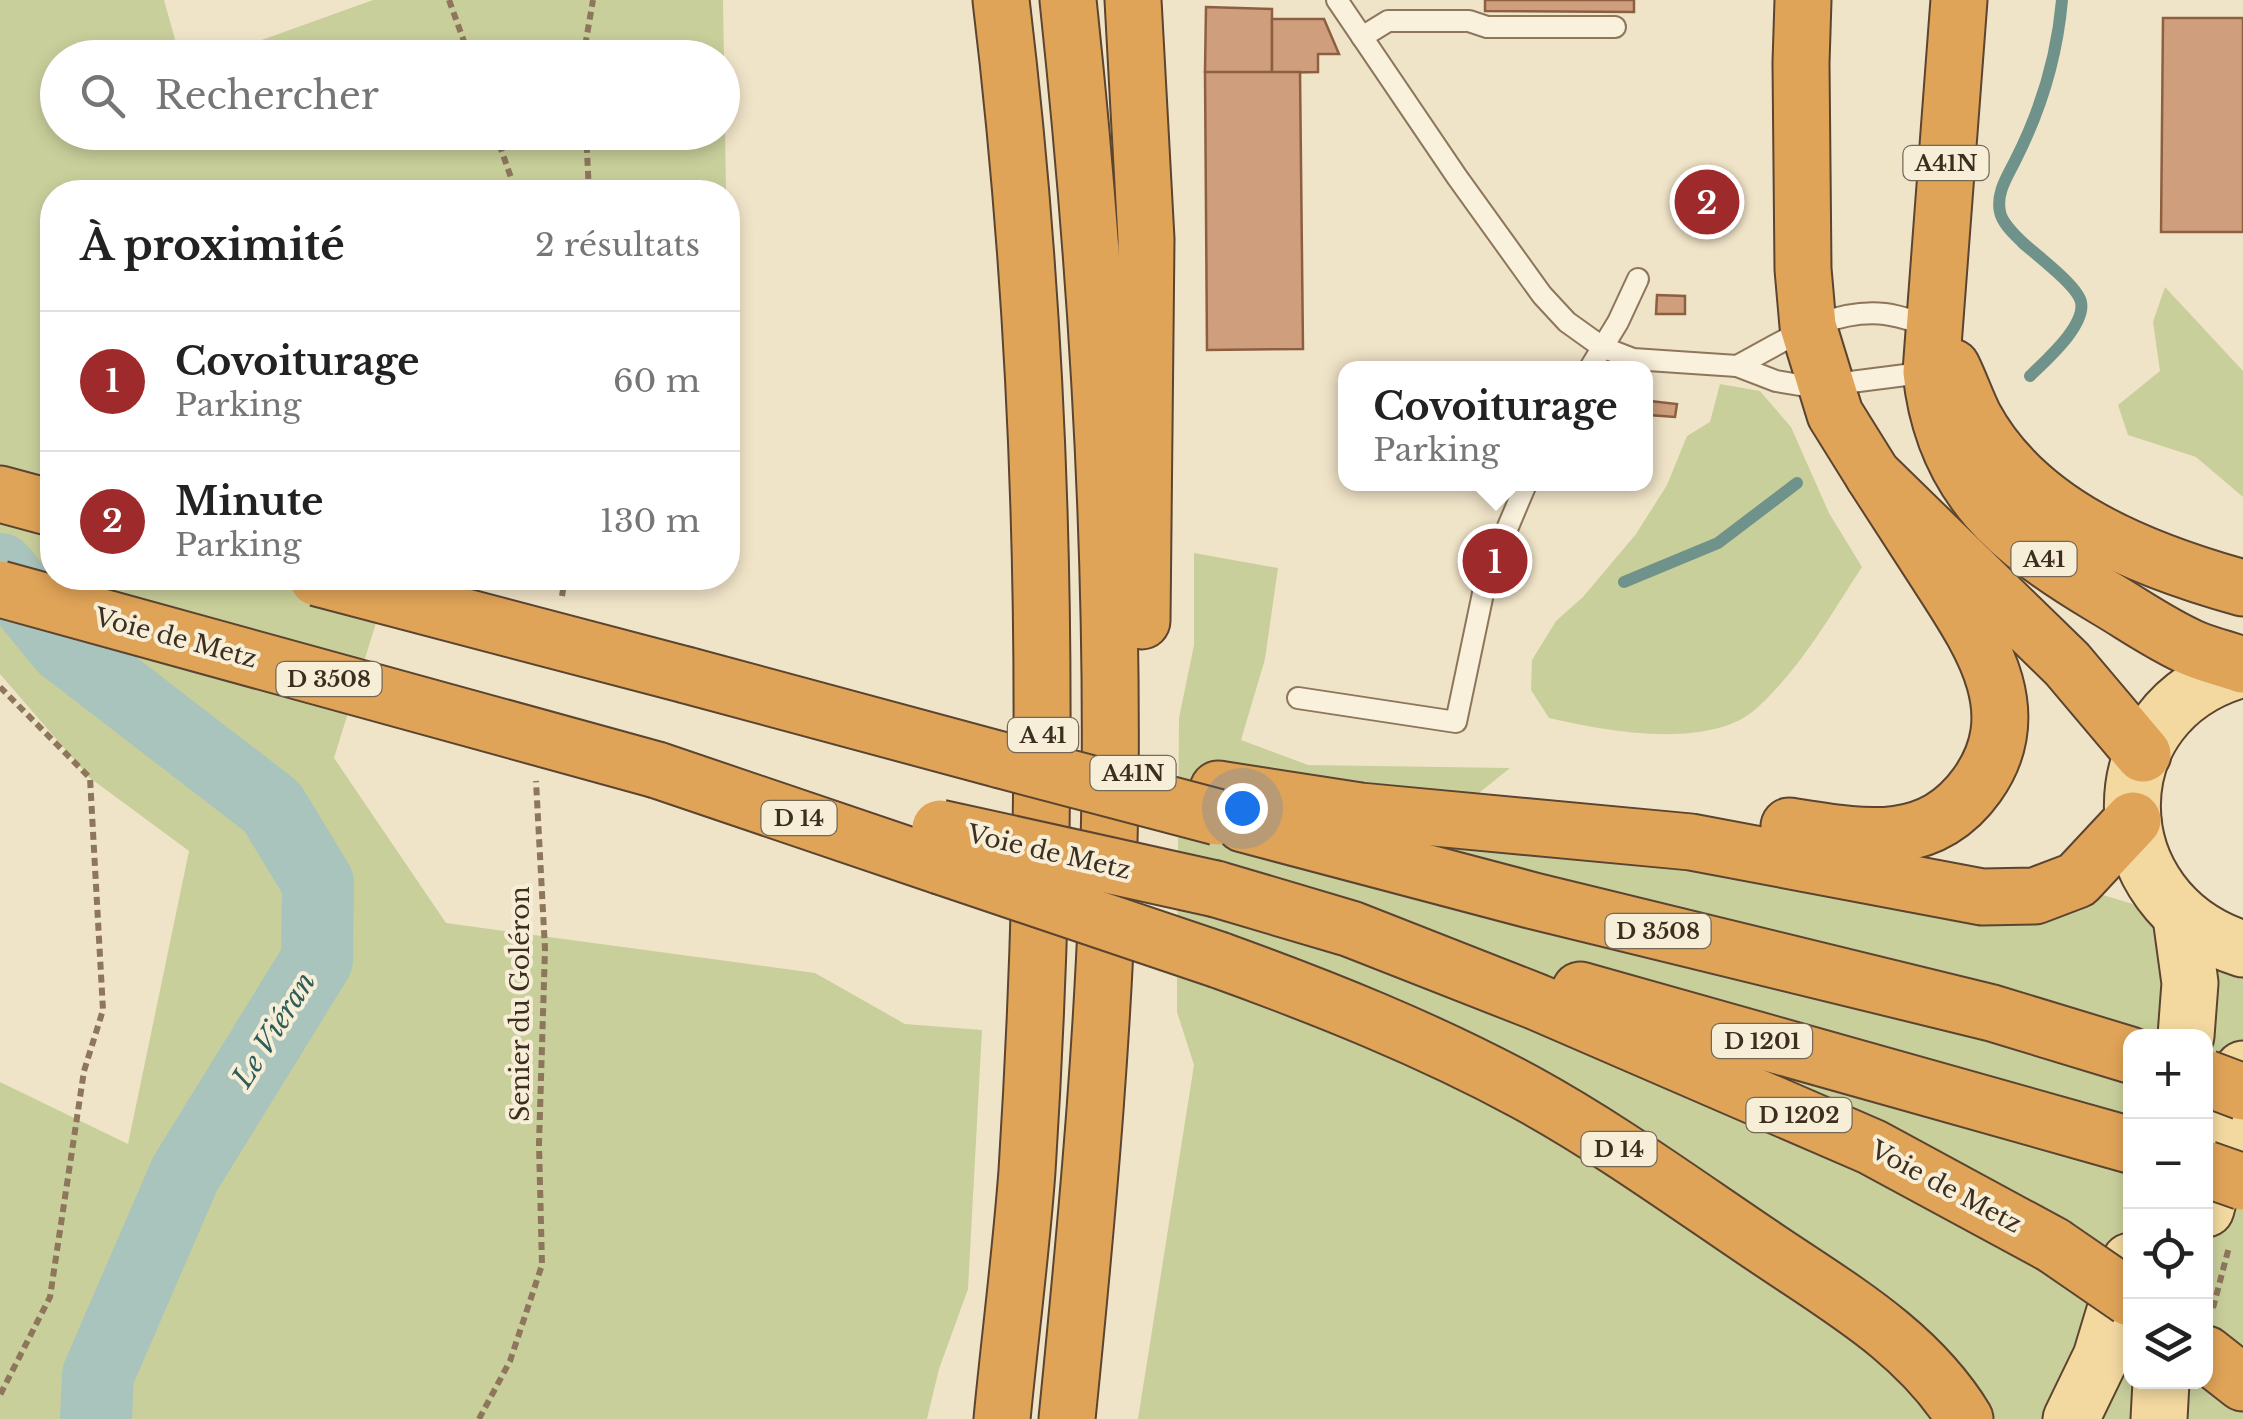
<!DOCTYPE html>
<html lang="fr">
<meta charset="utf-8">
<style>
body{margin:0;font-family:"Libre Baskerville",serif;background:#f6f6f6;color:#222}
.controls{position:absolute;right:30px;bottom:30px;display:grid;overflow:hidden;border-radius:20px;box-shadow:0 5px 15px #0003}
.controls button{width:90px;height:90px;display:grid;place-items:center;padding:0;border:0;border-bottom:2px solid #e0e0e0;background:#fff;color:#222;font:50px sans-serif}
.you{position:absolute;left:1242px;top:808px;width:35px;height:35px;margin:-25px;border:8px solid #fff;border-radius:50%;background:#1a73e8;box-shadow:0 0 0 15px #1a73e833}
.badge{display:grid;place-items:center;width:65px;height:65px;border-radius:50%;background:#9e2a2b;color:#fff;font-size:32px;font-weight:700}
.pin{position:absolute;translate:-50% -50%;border:5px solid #fff;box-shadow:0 2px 10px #0006}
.popup{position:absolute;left:1338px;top:361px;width:315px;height:130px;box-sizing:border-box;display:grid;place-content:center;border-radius:20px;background:#fff;filter:drop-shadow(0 2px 8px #0005);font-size:32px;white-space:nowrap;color:#767676}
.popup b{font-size:38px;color:#222}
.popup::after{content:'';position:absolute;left:50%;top:100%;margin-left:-20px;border:20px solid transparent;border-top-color:#fff}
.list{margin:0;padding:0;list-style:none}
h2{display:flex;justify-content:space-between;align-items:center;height:130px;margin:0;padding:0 40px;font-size:42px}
h2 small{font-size:32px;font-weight:400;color:#767676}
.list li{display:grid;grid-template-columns:65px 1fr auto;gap:30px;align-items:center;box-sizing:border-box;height:140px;padding:0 40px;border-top:2px solid #e0e0e0}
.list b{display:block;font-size:38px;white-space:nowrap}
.list p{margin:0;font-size:32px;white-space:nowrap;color:#767676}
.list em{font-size:32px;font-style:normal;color:#767676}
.icon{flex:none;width:55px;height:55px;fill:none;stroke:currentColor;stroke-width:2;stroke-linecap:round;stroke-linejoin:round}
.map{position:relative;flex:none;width:2243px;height:1419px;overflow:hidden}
.search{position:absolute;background:#fff;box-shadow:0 5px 15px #0003;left:40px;top:40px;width:700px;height:110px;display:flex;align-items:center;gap:25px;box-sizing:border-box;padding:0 35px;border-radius:55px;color:#767676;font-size:38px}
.panel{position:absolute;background:#fff;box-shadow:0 5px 15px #0003;left:40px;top:180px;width:700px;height:410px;border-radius:40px}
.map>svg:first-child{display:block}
</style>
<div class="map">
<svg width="2243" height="1419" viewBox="0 0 2243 1419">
<rect width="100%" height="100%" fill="#f0e4c8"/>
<g fill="#c9cf9b" fill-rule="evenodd">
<path d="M0 0H164L180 57 58 58V132H722V58L214 57 373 0H723L726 192H52V578H390L334 758 446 923 815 973 905 1024 982 1030 968 1289 939 1369 927 1419H0V1082L128 1144 189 851 90 778 0 674Z"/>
<path d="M2165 287 2243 371V497L2196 457 2128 435 2118 405 2160 371 2153 322Z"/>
<path d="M1720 384 1760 391 1791 427 1829 513 1862 567C1830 616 1800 669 1757 708 1710 751 1605 731 1549 718L1531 690 1532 660 1556 621 1583 597 1636 534 1667 485 1687 436 1710 422Z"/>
<path d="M1194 553 1278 568 1265 659 1241 740 1308 765 1510 768 1449 817 1982 873 2016 869 2243 937V1419H1138L1194 1065 1177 1012V979L1179 718 1194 645ZM2130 1036H2206V1382H2130Z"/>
</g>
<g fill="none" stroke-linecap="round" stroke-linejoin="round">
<g stroke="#6f938a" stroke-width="12">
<path d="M2030 376C2045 361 2086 326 2081 302 2077 285 2036 255 2022 242 2014 234 2002 223 2000 212 1996 193 2007 177 2015 161 2041 110 2057 58 2062 0"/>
<path d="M1624 582 1718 543 1797 483"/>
</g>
<path stroke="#a9c4bc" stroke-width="72" d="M0 569 64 647 272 807 318 883 317 960 185 1174 98 1375 96 1419"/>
</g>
<g fill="#cf9f7d" stroke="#8d5f41" stroke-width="2.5">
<path d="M1485 0H1634V12L1485 11Z"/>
<path d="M1206 7 1272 9V73L1205 72Z"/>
<path d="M2163 18H2243V232H2161Z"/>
<path d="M1272 19H1324L1339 54H1318V72L1272 73Z"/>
<path d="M1205 72H1300L1303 349 1207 350Z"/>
<path d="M1657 295 1685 296V314H1656Z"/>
<path d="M1650 401 1677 404 1675 417 1649 415Z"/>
</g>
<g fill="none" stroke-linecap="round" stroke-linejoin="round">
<g stroke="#8d765c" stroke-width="24">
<g id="lane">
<path d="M1337 0 1457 177 1542 295 1567 322 1602 347 1633 359 1737 366 1776 381 1812 387 1929 372"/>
<path d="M1362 37 1388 21H1469L1487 27H1615"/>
<path d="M1737 366C1783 342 1830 308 1885 314 1900 316 1917 322 1932 326"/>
<path d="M1590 368 1618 322 1638 279"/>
<path d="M1298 698 1456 722 1486 579 1526 484"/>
</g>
</g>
<g stroke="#5b4430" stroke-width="59">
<g id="primary">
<path d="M2243 669C2094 709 2097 903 2243 949"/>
<path d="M2181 917 2190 983 2186 1036"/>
<path d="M2206 1209 2243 1069"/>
<path d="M2071 1419 2101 1357 2130 1261"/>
<path d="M2159 1419 2161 1382"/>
</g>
</g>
<g stroke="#5b4430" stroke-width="59">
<g id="highway">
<path d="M1001 0C1048 389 1052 780 1027 1171 1021 1253 1010 1336 1002 1419"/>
<path d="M1133 0 1146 239 1142 621"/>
<path d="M1803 0 1801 63 1803 269 1808 326 1835 414 1873 475 2067 664 2143 754"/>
<path d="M1959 0 1931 372C1943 489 2011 542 2105 598 2134 615 2162 635 2192 648 2208 655 2226 659 2243 665"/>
<path d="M1952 367C1960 383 1966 401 1974 417 2027 515 2142 560 2243 588"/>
<path d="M0 494 52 508"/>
<path d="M686 675 1001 760"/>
<path d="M657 770 940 866"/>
<path d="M1218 789 1360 811 1691 842 1982 897 2035 896 2077 880 2133 820"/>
<path d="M1243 824 1534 901 1992 1013 2130 1055"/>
<path d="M1789 826C1860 837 1929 852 1977 785 2030 711 1980 641 1939 577 1917 543 1895 509 1873 475"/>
<path d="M1216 889 1351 929 1537 1002 1872 1147 2053 1245"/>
<path d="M1219 960C1324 998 1427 1039 1525 1092 1609 1138 1687 1195 1766 1248 1840 1298 1918 1342 1965 1419"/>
<path d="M1580 990 2130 1145"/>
<path d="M2206 1354 2243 1383"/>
<path d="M1067 1419C1088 1210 1107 1003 1110 793 1113 528 1096 263 1068 0"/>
</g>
</g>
<g stroke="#8d765c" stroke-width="6" stroke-dasharray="8 5" stroke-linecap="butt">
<path d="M449 0 470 58"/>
<path d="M583 58 593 0"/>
<path d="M495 132 516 192"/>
<path d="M586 132 589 192"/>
<path d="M562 596 565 578"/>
<path d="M0 687 90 778 103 1010 84 1071 50 1297 0 1395"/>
<path d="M2213 1308 2229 1247"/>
<path d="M479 1419 510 1361 542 1265 539 1144 545 949 536 781"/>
</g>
<use href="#lane" stroke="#faf1dc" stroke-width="20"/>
<use href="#primary" stroke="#f3d9a0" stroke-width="55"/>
<use href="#highway" stroke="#e0a458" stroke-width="55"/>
<g stroke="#5b4430" stroke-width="59" stroke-linecap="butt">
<g id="highway-bridge">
<path d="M317 578 686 675"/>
<path d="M0 589 657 770"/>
<path d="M1001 760 1217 817"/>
<path d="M940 828 1216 889"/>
<path d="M940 866 1219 960"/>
<path d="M2206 1078 2243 1092"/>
<path d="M2206 1169 2243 1182"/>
<path d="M2053 1245 2130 1298"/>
</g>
</g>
<use href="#highway-bridge" stroke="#e0a458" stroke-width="55"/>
</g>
<g text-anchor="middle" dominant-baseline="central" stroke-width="8" stroke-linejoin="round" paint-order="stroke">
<g fill="#f7eed8" stroke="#756857" stroke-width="2.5">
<rect x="1903.5" y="146" width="85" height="34" rx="8"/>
<rect x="2011.5" y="542" width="65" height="34" rx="8"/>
<rect x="276.5" y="662" width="105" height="34" rx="8"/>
<rect x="1008" y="718" width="70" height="34" rx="8"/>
<rect x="1090.5" y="756" width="85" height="34" rx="8"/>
<rect x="761.5" y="801" width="75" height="34" rx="8"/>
<rect x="1605.5" y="914" width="105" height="34" rx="8"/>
<rect x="1712" y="1024" width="100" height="34" rx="8"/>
<rect x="1746.5" y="1098" width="105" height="34" rx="8"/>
<rect x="1581.5" y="1132" width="75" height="34" rx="8"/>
</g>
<g font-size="22" font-weight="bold" fill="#3d2e20">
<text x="1946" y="163">A41N</text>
<text x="2044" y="559">A41</text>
<text x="329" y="679">D 3508</text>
<text x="1043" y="735">A 41</text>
<text x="1133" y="773">A41N</text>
<text x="799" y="818">D 14</text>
<text x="1658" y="931">D 3508</text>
<text x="1762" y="1041">D 1201</text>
<text x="1799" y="1115">D 1202</text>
<text x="1619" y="1149">D 14</text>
</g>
<g font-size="25" fill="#3d2e20" stroke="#f7eed8">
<text transform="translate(176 638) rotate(15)">Voie de Metz</text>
<text transform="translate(1049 852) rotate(13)">Voie de Metz</text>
<text transform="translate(520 1004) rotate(-90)">Senier du Goléron</text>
<text transform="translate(1946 1187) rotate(28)">Voie de Metz</text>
</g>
<g font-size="28" font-style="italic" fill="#2f5d5a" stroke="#f7eed8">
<text transform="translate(274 1030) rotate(-58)">Le Viéran</text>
</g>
</g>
</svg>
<div class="controls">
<button>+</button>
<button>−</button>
<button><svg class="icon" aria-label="locate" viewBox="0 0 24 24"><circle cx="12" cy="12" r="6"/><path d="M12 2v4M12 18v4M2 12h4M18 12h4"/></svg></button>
<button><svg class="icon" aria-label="layers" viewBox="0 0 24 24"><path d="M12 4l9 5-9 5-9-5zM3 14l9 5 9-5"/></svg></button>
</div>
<div class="you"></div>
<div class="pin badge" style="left:1495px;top:561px">1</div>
<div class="popup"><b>Covoiturage</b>Parking</div>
<div class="pin badge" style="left:1707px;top:202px">2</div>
<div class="search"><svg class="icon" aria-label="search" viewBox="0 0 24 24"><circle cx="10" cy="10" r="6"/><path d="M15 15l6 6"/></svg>Rechercher</div>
<section class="panel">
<h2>À proximité<small>2 résultats</small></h2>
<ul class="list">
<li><span class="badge">1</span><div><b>Covoiturage</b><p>Parking</p></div><em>60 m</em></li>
<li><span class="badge">2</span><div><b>Minute</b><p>Parking</p></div><em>130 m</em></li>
</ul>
</section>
</div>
